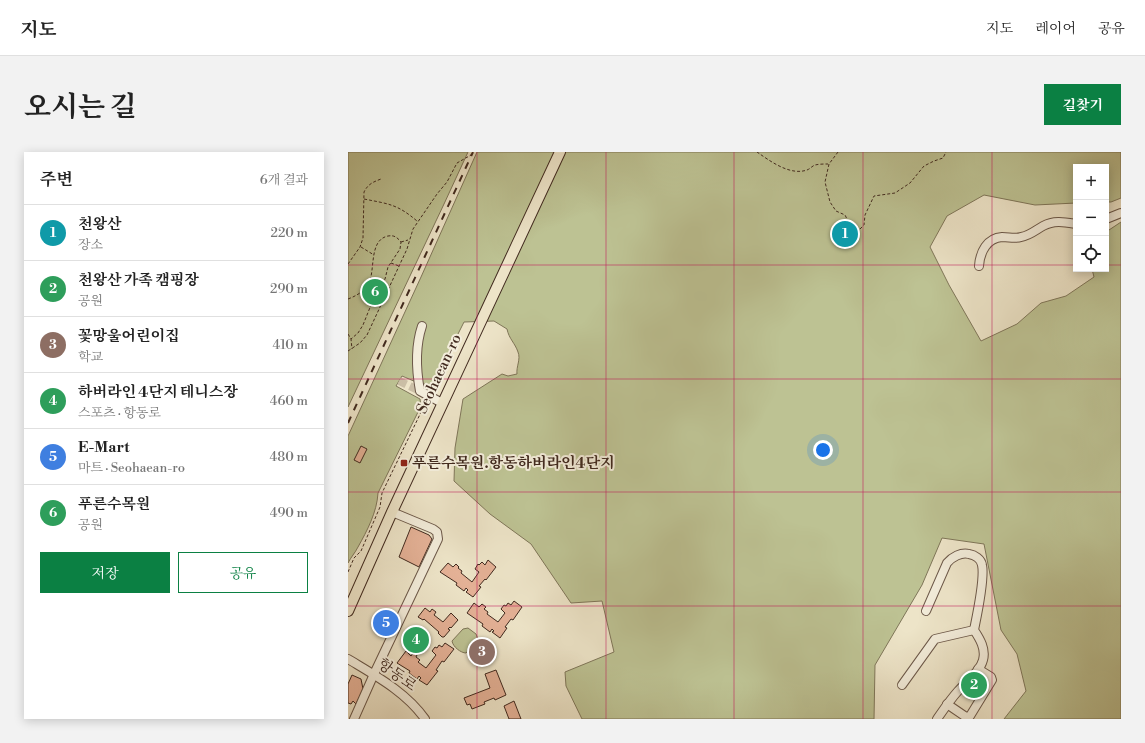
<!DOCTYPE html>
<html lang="ko">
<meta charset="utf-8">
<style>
body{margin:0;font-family:"Libre Bodoni","Noto Serif KR",serif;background:#f2f2f2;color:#222}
.controls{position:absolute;right:12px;top:12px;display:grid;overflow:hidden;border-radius:0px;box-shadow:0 2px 10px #0003}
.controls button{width:36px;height:36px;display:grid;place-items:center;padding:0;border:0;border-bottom:1px solid #e0e0e0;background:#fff;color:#222;font:20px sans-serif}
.you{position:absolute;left:475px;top:298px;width:14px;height:14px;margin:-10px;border:3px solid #fff;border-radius:50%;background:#1a73e8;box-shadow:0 0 0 6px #1a73e833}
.badge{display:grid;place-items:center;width:26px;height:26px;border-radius:50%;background:#0b8043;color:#fff;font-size:13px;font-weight:700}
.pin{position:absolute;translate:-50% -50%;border:2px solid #fff;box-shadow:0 1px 4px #0006}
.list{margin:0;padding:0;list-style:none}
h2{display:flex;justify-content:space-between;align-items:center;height:52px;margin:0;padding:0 16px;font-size:17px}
h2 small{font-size:13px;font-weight:400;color:#767676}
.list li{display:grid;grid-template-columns:26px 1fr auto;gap:12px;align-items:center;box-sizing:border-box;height:56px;padding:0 16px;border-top:1px solid #e0e0e0}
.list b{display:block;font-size:15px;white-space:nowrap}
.list p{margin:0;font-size:13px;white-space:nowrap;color:#767676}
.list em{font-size:13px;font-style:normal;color:#767676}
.actions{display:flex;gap:8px;padding:12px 16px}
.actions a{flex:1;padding:9px 0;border:1px solid #0b8043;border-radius:0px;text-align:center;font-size:14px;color:#0b8043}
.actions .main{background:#0b8043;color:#fff}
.icon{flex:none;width:22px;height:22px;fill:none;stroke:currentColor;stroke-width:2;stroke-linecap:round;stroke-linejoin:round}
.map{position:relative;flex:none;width:773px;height:567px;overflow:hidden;border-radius:0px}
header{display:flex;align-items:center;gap:24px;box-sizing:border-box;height:56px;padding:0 20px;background:#fff;border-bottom:1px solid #e0e0e0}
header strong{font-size:19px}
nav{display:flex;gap:22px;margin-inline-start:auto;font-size:14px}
.intro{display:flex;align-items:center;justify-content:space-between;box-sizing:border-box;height:96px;padding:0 24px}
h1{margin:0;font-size:28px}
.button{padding:10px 18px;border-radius:0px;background:#0b8043;color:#fff;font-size:14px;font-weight:700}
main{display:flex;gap:24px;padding:0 24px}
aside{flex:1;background:#fff;border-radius:0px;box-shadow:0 2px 10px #0003}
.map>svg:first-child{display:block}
</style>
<header>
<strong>지도</strong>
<nav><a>지도</a><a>레이어</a><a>공유</a></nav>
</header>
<div class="intro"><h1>오시는 길</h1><a class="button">길찾기</a></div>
<main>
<aside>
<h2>주변<small>6개 결과</small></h2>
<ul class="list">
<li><span class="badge" style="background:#0f9aa8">1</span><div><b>천왕산</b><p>장소</p></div><em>220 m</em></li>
<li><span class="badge" style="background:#2e9e5b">2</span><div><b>천왕산 가족 캠핑장</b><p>공원</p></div><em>290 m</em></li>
<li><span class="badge" style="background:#8d6e63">3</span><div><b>꽃망울어린이집</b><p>학교</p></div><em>410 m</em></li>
<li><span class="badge" style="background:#2e9e5b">4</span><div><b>하버라인 4단지 테니스장</b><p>스포츠 · 항동로</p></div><em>460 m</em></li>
<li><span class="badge" style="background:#3f7fe0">5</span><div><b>E-Mart</b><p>마트 · Seohaean-ro</p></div><em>480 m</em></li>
<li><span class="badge" style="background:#2e9e5b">6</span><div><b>푸른수목원</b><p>공원</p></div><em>490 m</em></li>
</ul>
<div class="actions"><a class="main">저장</a><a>공유</a></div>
</aside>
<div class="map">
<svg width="773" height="567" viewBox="0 0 773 567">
<rect width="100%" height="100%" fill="#ede4c8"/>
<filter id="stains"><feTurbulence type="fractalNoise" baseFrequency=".005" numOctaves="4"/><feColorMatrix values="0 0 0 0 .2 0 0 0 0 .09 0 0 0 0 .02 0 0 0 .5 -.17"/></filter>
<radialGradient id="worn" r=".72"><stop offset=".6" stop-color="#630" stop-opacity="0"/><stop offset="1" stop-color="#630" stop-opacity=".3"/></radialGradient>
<g fill="#bdc293" stroke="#7f7659">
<path d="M0 0H120L96 52 0 255Z"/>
<path d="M129 0H773V46L763 50H758V15H728V51L687 53 636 43 599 64 582 95 601 133 633 189 669 172 693 151 718 144 746 125 744 117H758V80L773 70V567H656L678 539 669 502 653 478 636 392 594 386 574 433 527 513 526 567H234L218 534 217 520 266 500 254 449 223 451 183 392 142 362 106 329 107 296 115 247 154 222 160 224 169 222C168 215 173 207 170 200 167 191 161 187 159 177L146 169 116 170 85 232C74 234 64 228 54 224L48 234 72 247 73 254 30 341C29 360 19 379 10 395 7 401 3 405 0 411V284L73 125Z"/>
<path d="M120 476 128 482 130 487 118 501C113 501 105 495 104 489L115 477Z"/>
<path d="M627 520 637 526 626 544 616 539Z"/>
</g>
<g fill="#e4b196" stroke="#412a1f">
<path d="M13 294 19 297 12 311 6 308Z"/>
<path d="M63 375 81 383 84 387 71 415 51 405Z"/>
<path d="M140 408 148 415 138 428 137 427 131 434 133 435 125 445 118 440 120 438 118 436 116 439 108 433 109 431 92 420 100 411 105 415 108 412 111 415 110 416 114 419 113 421 124 430 131 420 127 417 130 412 131 413 134 410 137 413Z"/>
<path d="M166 449 174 455 165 468 163 467 157 475 159 476 152 486 144 480 146 479 144 477 142 480 134 474 135 472 119 461 126 451 131 455 134 452 138 455 136 457 140 460 139 462 150 470 157 461 153 457 156 453 158 454 160 451 163 453Z"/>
<path d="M77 456 82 460 84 457 88 460 86 463 95 470 103 461 110 468 103 476 102 475 100 477 102 478 96 485H94L90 481 91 480 76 467 75 468 70 465Z"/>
<path d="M97 491 106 497 96 510 94 509 88 518 90 519 79 533 71 528 73 526 71 524 69 527 61 521 62 519 49 511 58 499 63 504 66 500 69 503 68 505 72 508 70 510 78 516 88 503 84 499 87 495 89 496 91 493 94 495Z"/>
<path d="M148 518 158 543 147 548 146 546 136 550 137 552 124 557 122 552 119 553 116 546 142 536 137 522Z"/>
<path d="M4 523 13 527 15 537 8 552 5 549 3 552 0 551V532Z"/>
<path d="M166 549 173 567H161L156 554Z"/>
</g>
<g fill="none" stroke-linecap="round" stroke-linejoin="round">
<path stroke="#cbbfa6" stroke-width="8" stroke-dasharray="8 4" stroke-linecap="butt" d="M51 229 72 239"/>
<g stroke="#6c5849" stroke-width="10">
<g id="minor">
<path d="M758 67 773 61"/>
<path d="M631 114C632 100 639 86 654 85 661 85 667 87 673 85 681 84 688 78 695 74 706 68 716 70 728 72"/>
<path d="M74 174C67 195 68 217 72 239L94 251"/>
<path d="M578 459 599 411C604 405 613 400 621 402 627 403 633 407 634 413 637 427 629 463 626 478 632 487 638 497 635 508 632 520 618 530 610 539 602 548 596 557 589 567"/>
<path d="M0 507C28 524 58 540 77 567"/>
<path d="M554 533 587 487 626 478"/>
<path d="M599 552 618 565 622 564 644 528 643 525 630 517"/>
<path d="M6 567 26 522 90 387 89 380 85 377 44 360"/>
</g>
</g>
<g stroke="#412a1f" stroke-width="12">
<path id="major" d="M0 459 44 360 212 0"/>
</g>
<g stroke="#412a1f" stroke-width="1" stroke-dasharray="3 2" stroke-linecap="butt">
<path d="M409 0C422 9 442 24 459 18 462 17 464 14 467 13 471 12 476 12 480 12"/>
<path d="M490 0 481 12 477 30 482 50 488 59 497 63 501 71 509 80 516 73 517 63 526 44 547 41 562 31 576 14 586 9 595 6 598 0"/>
<path d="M16 47C41 52 49 52 69 69"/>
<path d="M53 90 60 88"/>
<path d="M13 95 26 103"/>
<path d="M43 111 51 114"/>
<path d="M0 112 12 95 15 86 16 40C20 32 25 30 33 27"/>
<path d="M0 147C8 144 15 140 20 133 28 120 20 88 40 84 46 83 49 85 53 90L52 97 40 115 37 127 25 148 15 173 10 181 3 187"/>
<path d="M0 182 3 187 4 197"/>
<path d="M0 199 12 191 19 183 59 97 65 77 89 42 99 30 109 11 123 3 125 0"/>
<path d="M0 420 6 406 13 399 32 355 34 341 76 254"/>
</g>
<use href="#minor" stroke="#f3eddb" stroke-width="8"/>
<use href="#major" stroke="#ede4c8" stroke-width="10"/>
<path stroke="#412a1f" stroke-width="2" stroke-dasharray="7 7" stroke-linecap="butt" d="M0 271 125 0"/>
</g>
<path fill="none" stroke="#c2185b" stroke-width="1" stroke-opacity="0.55" d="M129 0V567M258 0V567M386 0V567M515 0V567M644 0V567M0 113H728M758 113H773M0 227H773M0 340H773M0 454H773"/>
<rect fill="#8f2418" stroke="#f3eddb" stroke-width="1.5" x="52" y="307" width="8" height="8" rx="2"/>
<g text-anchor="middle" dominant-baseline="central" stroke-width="4" stroke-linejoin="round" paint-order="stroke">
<g font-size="15" fill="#412a1f" stroke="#f3eddb">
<text transform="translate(91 222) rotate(-65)">Seohaean-ro</text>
<text transform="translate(49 523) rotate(36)">항동로</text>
</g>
<g font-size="15" font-weight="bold" fill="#412a1f" stroke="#f3eddb" text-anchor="start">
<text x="64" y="311">푸른수목원.항동하버라인4단지</text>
</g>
</g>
<rect width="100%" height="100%" filter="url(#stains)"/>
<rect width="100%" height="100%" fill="url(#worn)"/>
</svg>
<div class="controls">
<button>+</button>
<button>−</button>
<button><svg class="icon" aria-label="locate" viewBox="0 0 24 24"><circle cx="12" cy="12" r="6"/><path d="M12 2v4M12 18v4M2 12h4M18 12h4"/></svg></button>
</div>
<div class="you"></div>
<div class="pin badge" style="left:497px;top:82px;background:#0f9aa8">1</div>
<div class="pin badge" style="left:626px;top:533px;background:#2e9e5b">2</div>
<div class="pin badge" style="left:134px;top:500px;background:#8d6e63">3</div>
<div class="pin badge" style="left:68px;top:488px;background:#2e9e5b">4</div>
<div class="pin badge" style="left:38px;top:471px;background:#3f7fe0">5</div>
<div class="pin badge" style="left:27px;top:140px;background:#2e9e5b">6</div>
</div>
</main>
